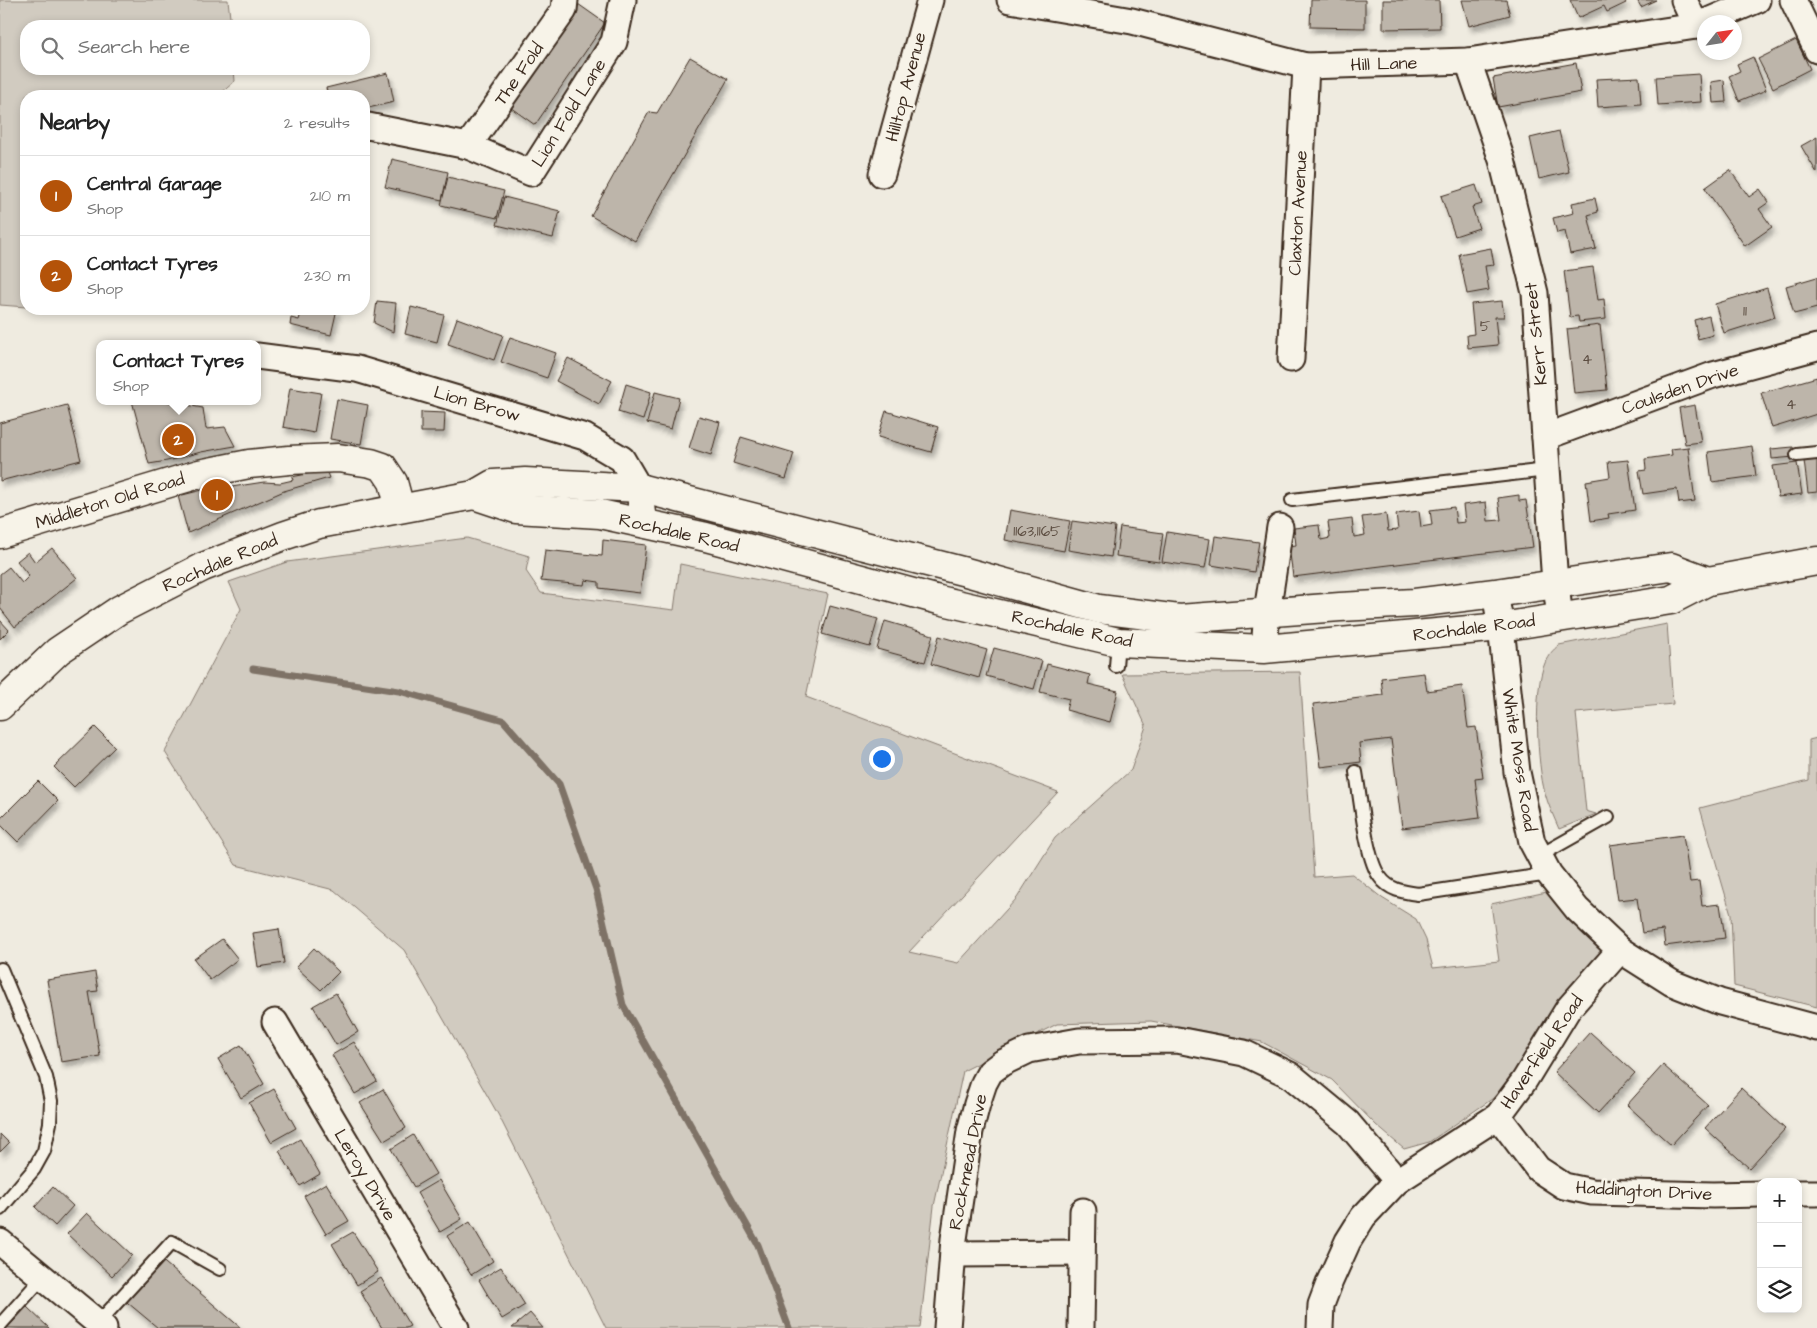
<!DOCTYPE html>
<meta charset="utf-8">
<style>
body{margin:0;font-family:"Architects Daughter",sans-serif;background:#f6f6f6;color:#222}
.controls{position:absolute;right:15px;bottom:15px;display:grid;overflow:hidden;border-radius:10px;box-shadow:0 2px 8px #0003}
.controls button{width:45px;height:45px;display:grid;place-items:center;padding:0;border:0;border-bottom:1px solid #e0e0e0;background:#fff;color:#222;font:25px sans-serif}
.compass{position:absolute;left:1697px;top:15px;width:45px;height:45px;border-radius:50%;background:#fff;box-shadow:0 2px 8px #0003;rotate:60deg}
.you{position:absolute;left:881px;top:758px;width:18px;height:18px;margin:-12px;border:4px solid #fff;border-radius:50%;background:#1a73e8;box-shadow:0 0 0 8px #1a73e833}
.badge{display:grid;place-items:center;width:32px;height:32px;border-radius:50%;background:#b45309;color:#fff;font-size:16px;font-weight:700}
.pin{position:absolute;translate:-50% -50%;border:2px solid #fff;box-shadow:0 1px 5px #0006}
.popup{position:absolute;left:96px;top:340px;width:165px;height:65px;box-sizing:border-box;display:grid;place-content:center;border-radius:10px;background:#fff;filter:drop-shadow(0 1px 4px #0005);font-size:16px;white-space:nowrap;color:#767676}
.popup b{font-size:19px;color:#222}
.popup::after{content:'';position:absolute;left:50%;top:100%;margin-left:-10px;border:10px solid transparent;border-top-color:#fff}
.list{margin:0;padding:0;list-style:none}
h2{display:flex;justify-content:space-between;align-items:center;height:65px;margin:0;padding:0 20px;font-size:21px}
h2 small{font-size:16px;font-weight:400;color:#767676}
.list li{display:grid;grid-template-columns:32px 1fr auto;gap:15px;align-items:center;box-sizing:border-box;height:80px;padding:0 20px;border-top:1px solid #e0e0e0}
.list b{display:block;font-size:19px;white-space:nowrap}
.list p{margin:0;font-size:16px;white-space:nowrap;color:#767676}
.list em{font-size:16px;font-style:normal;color:#767676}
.icon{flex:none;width:28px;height:28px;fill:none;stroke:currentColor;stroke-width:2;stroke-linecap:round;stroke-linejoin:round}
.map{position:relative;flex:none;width:1817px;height:1328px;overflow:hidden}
.search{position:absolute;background:#fff;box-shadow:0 2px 8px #0003;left:20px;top:20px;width:350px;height:55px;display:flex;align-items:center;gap:12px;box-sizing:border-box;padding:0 18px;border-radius:20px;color:#767676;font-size:19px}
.panel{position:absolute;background:#fff;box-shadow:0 2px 8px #0003;left:20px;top:90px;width:350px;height:225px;border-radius:20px}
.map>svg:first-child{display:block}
</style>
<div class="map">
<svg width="1817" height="1328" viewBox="0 0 1817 1328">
<defs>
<filter id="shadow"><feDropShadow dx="3" dy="5.5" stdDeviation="2.5" flood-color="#0004"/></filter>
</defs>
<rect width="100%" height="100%" fill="#efebe0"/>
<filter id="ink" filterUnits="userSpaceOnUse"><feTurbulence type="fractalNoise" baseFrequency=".02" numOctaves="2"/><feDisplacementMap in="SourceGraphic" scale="10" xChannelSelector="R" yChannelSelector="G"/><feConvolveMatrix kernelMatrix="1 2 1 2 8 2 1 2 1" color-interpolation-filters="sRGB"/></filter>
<g filter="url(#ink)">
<g fill="#d1cbc0" stroke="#867a6f">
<path d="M0 0H228L231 26H26V69H234L235 81 218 96H26V307L0 305Z"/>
<path d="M467 538 529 556 526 571 541 593 674 610 680 564 828 594 806 697 1058 792 909 952 958 963 1017 898 1055 838 1131 770 1146 726 1122 674 1300 672 1314 877 1352 874 1382 898 1416 919 1426 940 1433 968 1499 961 1491 904 1556 890 1610 953 1516 1074 1492 1099 1429 1142 1404 1149 1376 1125 1332 1080 1262 1042 1151 1021 1057 1024 963 1071 934 1206 920 1328H606L499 1116 404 950 334 890 236 865 165 752 241 609 229 582 287 562Z"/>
<path d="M1667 624 1673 704 1576 713 1586 811 1596 814 1559 829C1554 817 1548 805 1545 793 1537 765 1533 689 1545 663 1548 655 1553 650 1559 645Z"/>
<path d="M1817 738V1007L1734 986 1731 914 1700 808 1809 780V740Z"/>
</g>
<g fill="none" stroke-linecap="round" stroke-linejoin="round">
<path stroke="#7e7266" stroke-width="7" d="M253 669 399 691 503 720 559 784 596 889 623 1005 758 1245 789 1328"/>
</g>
<g fill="#bdb5aa" stroke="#3b2a1e" filter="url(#shadow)">
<path d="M1311 0H1365V28L1310 27Z"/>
<path d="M1383 0H1439L1440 28 1383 29Z"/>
<path d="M1462 0H1506L1510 15 1469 26Z"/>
<path d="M1570 0H1624L1626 3 1607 12 1604 6 1578 18Z"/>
<path d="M1637 0H1656L1641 7Z"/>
<path d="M578 4 605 23 535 125 507 105Z"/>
<path d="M1796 40 1810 69 1773 88 1758 59Z"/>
<path d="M690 57 728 79 635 241 591 216 649 112 657 113Z"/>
<path d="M1753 57 1766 90 1739 101 1729 76 1740 71 1737 64Z"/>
<path d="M1576 63 1581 92 1498 107 1493 78Z"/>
<path d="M388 73 394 102 364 109V96H328L326 88Z"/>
<path d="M1699 74 1701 102 1658 105 1656 77Z"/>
<path d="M1639 77 1641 104 1598 107 1596 79Z"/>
<path d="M1724 80 1726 102 1713 103 1711 82Z"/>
<path d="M1559 131 1569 172 1539 179 1530 138Z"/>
<path d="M1817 137V173L1801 146Z"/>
<path d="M392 159 448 172 442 200 385 187Z"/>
<path d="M1730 170 1749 197 1760 189 1769 202 1759 209 1772 227 1745 246 1705 188Z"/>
<path d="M448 177 504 191 497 218 441 205Z"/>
<path d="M1476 185 1482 204 1472 207 1479 228 1455 236 1441 196Z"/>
<path d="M504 197 560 211 553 238 497 225Z"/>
<path d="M1595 198 1598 212 1588 215 1596 249 1570 254 1565 231 1557 233 1553 218 1574 213 1572 203Z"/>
<path d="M1491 248 1494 265 1485 266 1489 290 1467 294 1459 254Z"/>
<path d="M1593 267 1598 300 1604 299 1606 319 1579 322 1578 316 1570 317 1564 271Z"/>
<path d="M1817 277V308L1794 314 1786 286Z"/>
<path d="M1767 288 1775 317 1724 333 1715 304Z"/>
<path d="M377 301 396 303 393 332 374 323Z"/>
<path d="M1502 301 1504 317H1495L1498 345 1468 348 1467 335 1474 334 1471 304Z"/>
<path d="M411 307 444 315 437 342 405 334Z"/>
<path d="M302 309H337L331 335 290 325 291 318 299 320Z"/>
<path d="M1709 316 1713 335 1698 339 1694 320Z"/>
<path d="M457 318 503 335 494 360 448 344Z"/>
<path d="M1600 325 1607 390 1574 393 1567 329Z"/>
<path d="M510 337 556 353 547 378 501 362Z"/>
<path d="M568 358 612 381 599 404 556 381Z"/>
<path d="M1817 377V414L1772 428 1761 393Z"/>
<path d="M626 384 651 392 643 420 618 412Z"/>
<path d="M290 388 321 393 314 433 283 427Z"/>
<path d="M655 392 679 398 671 429 647 423Z"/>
<path d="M337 399 368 405 361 444 330 439Z"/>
<path d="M132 401H164L203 408 206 429 225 427 235 446 201 452 167 461 149 464Z"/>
<path d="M67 405 81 460 0 481V423Z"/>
<path d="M1695 405 1701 442 1685 444 1679 408Z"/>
<path d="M886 411 938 427 931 452 878 437Z"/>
<path d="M421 412 445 413 444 432H421Z"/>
<path d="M699 416 720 422 711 455 689 448Z"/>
<path d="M741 437 794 453 786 479 733 463Z"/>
<path d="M1752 446 1756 476 1712 482 1708 452Z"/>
<path d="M1688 447 1695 501 1679 503 1677 489 1643 494 1639 471 1646 470 1645 459 1672 455 1671 449Z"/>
<path d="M1793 447 1794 457 1772 459 1771 449Z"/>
<path d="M1817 459V492L1808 493 1804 461Z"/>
<path d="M1628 460 1635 510 1608 514 1609 518 1591 521 1586 481 1610 477 1608 462Z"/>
<path d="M1797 463 1802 494 1778 497 1773 466Z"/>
<path d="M326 470 329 478 284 491 188 533 178 496 211 488 212 490 264 482 280 483 293 480 292 477Z"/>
<path d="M1519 495V501L1526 500 1533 547 1293 577 1289 546 1296 545 1294 528 1319 525 1321 540 1330 538 1328 522 1352 519 1354 537 1365 535 1362 517 1386 514 1388 531 1398 530 1396 514 1419 511 1421 527 1432 525 1430 510 1454 507 1456 523 1465 522 1463 505 1486 502 1488 521 1501 520 1498 498Z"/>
<path d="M1010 510 1070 521 1064 551 1005 540Z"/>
<path d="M1072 521 1115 527 1111 557 1068 550Z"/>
<path d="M1120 527 1163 533 1159 562 1116 556Z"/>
<path d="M1167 532 1210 539 1205 568 1162 562Z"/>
<path d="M1215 536 1259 542 1254 572 1211 565Z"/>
<path d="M603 540 646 545 640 593 599 588V582L585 580 584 585 541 581 545 550 602 556Z"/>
<path d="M52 548 77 578 15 627 0 608V574L9 567 22 583 29 576 17 561 28 552 35 562Z"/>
<path d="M830 606 878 619 870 647 822 634Z"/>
<path d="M0 620 9 630 0 639Z"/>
<path d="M885 621 933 635 925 662 877 649Z"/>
<path d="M939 636 987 650 979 678 931 664Z"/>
<path d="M994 648 1042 661 1034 689 986 676Z"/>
<path d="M1047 664 1090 675 1088 684 1118 691 1110 722 1066 710 1069 699 1040 692Z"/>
<path d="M1424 673 1427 691 1462 686 1468 728 1476 727 1483 778 1475 779 1480 818 1402 828 1391 739 1359 743 1361 762 1321 767 1313 704 1383 695 1381 678Z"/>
<path d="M95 727 115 747 74 787 54 767Z"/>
<path d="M38 781 58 801 18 842 0 824V819Z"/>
<path d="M1683 835 1690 882 1699 881 1702 906 1720 904 1725 938 1665 946 1663 930 1642 933 1637 898 1618 900 1610 845Z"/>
<path d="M279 929 284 963 258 967 253 933Z"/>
<path d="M222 939 238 959 210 980 194 959Z"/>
<path d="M314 948 339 972 321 990 296 967Z"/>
<path d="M95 972 98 991 89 992 100 1056 61 1062 47 980Z"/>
<path d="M336 993 358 1032 336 1045 313 1006Z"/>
<path d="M1590 1032 1635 1073 1598 1113 1554 1072Z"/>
<path d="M354 1042 377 1081 355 1094 332 1055Z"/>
<path d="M241 1045 264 1084 241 1098 218 1059Z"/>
<path d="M1663 1065 1708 1105 1671 1145 1627 1105Z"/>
<path d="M1741 1088 1785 1129 1749 1168 1705 1128Z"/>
<path d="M274 1089 296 1128 271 1142 249 1103Z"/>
<path d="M383 1089 406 1128 384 1141 360 1103Z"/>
<path d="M0 1134 9 1143 0 1152Z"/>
<path d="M413 1135 436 1174 414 1187 391 1149Z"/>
<path d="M300 1139 320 1174 300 1186 279 1151Z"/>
<path d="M439 1180 462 1219 440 1232 417 1193Z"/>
<path d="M326 1183 349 1221 326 1234 304 1196Z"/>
<path d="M53 1187 73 1206 55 1226 35 1207Z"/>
<path d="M87 1213 132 1255 112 1276 67 1234Z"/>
<path d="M470 1222 493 1261 471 1275 447 1236Z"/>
<path d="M353 1232 378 1272 357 1285 332 1244Z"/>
<path d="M158 1257 241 1328H158L122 1298Z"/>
<path d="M501 1267 525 1305 502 1319 479 1280Z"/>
<path d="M381 1278 410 1326 406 1328H382L360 1291Z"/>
<path d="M27 1307 49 1328H7Z"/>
<path d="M530 1313 543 1328H512Z"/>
</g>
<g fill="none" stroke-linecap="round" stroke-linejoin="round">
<g stroke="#3b2a1e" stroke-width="16">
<g id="lane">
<path d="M1797 455 1817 453"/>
<path d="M1292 500 1547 470"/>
<path d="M1116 666 1118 642"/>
<path d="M1356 772C1360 795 1366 860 1380 877 1389 890 1403 892 1418 894L1549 874"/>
<path d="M1539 856 1608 817"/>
<path d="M0 1209 34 1169 44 1151 50 1123 51 1101 46 1077 1 969"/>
<path d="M98 1323 172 1242 220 1269"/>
<path d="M0 1325 43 1277"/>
</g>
</g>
<g stroke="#3b2a1e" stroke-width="29">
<g id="street">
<path d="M1010 0 1132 21 1306 66 1468 61 1696 26 1757 0"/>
<path d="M1684 0 1696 26"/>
<path d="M1793 0 1817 50"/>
<path d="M1468 61 1502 160 1535 293 1554 569 1560 618"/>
<path d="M364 127 368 126 468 146 531 173 614 42 623 0"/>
<path d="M468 146 564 10 565 0"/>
<path d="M882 174 930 0"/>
<path d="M257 356 357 369 585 437 622 459 639 488 644 524"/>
<path d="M1291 359 1306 66"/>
<path d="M1545 437 1713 375 1817 347"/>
<path d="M1495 593 1501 627 1517 772 1532 842 1549 874 1577 909 1620 950 1672 983 1720 1002 1817 1028"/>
<path d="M1264 649 1267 612 1280 527"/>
<path d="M275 1022 456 1328"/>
<path d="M1498 1116 1538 1169 1564 1186 1592 1192 1713 1195 1761 1194"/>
<path d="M1798 1193H1817"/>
<path d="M0 1242 104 1328"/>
<path d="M953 1254 1082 1253"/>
<path d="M947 1328 954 1239 970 1131 977 1104 984 1083 990 1072 1002 1063 1029 1050 1079 1041 1177 1040 1244 1053 1290 1075 1348 1123 1397 1181"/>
<path d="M1081 1328 1083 1211"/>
<path d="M1320 1328 1321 1305 1330 1281 1348 1241 1363 1217 1397 1181 1498 1116 1524 1081 1568 1009 1620 950"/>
</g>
</g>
<g stroke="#3b2a1e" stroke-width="31">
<path id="secondary" d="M0 534 199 474 249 464 289 460 338 458 371 463 383 467 393 482 400 508"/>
</g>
<g stroke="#3b2a1e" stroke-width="31">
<g id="primary">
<path d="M474 495 516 509 600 514 706 537 939 600 1118 642 1264 649 1501 627 1671 600 1708 581 1817 561"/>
<path d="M0 706 58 651 119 610 203 567 283 536 319 524 474 495 493 484 525 482 639 488 966 572 1099 609 1179 619 1340 607 1415 603 1495 593 1671 567 1708 581"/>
</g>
</g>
<use href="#lane" stroke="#f7f3e8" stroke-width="12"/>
<use href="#street" stroke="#f7f3e8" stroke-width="25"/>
<use href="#secondary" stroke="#f7f3e8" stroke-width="28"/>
<use href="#primary" stroke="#f7f3e8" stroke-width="28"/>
</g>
</g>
<g text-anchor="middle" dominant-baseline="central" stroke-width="5" stroke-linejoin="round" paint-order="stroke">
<g font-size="15" fill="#5c4d41">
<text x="1745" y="311">11</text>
<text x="1485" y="326">5</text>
<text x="1587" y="359">4</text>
<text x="1791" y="404">4</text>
<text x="1037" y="531">1163,1165</text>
</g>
<g font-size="18" fill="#3b2a1e" stroke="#f7f3e8">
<text transform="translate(1384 64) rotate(-2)">Hill Lane</text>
<text transform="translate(519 74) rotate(-55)">The Fold</text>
<text transform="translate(906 87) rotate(-75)">Hilltop Avenue</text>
<text transform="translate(569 113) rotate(-58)">Lion Fold Lane</text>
<text transform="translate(1298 213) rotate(-87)">Claxton Avenue</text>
<text transform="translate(1536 334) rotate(-96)">Kerr Street</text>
<text transform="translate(1680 389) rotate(-19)">Coulsden Drive</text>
<text transform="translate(477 404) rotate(16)">Lion Brow</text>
<text transform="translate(110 501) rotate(-17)">Middleton Old Road</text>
<text transform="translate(679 533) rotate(13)">Rochdale Road</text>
<text transform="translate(220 563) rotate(-23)">Rochdale Road</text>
<text transform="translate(1474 628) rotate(-7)">Rochdale Road</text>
<text transform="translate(1072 629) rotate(12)">Rochdale Road</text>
<text transform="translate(1519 760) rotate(81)">White Moss Road</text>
<text transform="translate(1542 1052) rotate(-56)">Haverfield Road</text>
<text transform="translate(968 1162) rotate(-79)">Rockmead Drive</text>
<text transform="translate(365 1175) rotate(59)">Leroy Drive</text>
<text transform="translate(1644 1191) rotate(3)">Haddington Drive</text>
</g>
</g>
</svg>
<div class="controls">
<button>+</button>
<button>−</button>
<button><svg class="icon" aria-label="layers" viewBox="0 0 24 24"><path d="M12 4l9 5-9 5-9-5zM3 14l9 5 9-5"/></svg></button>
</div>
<svg class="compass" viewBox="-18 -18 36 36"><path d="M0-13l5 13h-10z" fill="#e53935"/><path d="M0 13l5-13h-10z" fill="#767676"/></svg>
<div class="you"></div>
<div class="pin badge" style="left:217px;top:495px">1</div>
<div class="pin badge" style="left:178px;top:440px">2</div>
<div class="popup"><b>Contact Tyres</b>Shop</div>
<div class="search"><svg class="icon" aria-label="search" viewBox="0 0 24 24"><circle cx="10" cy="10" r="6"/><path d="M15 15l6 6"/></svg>Search here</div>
<section class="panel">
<h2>Nearby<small>2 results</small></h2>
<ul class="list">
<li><span class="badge">1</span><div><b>Central Garage</b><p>Shop</p></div><em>210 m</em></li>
<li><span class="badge">2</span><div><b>Contact Tyres</b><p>Shop</p></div><em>230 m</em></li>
</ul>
</section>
</div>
